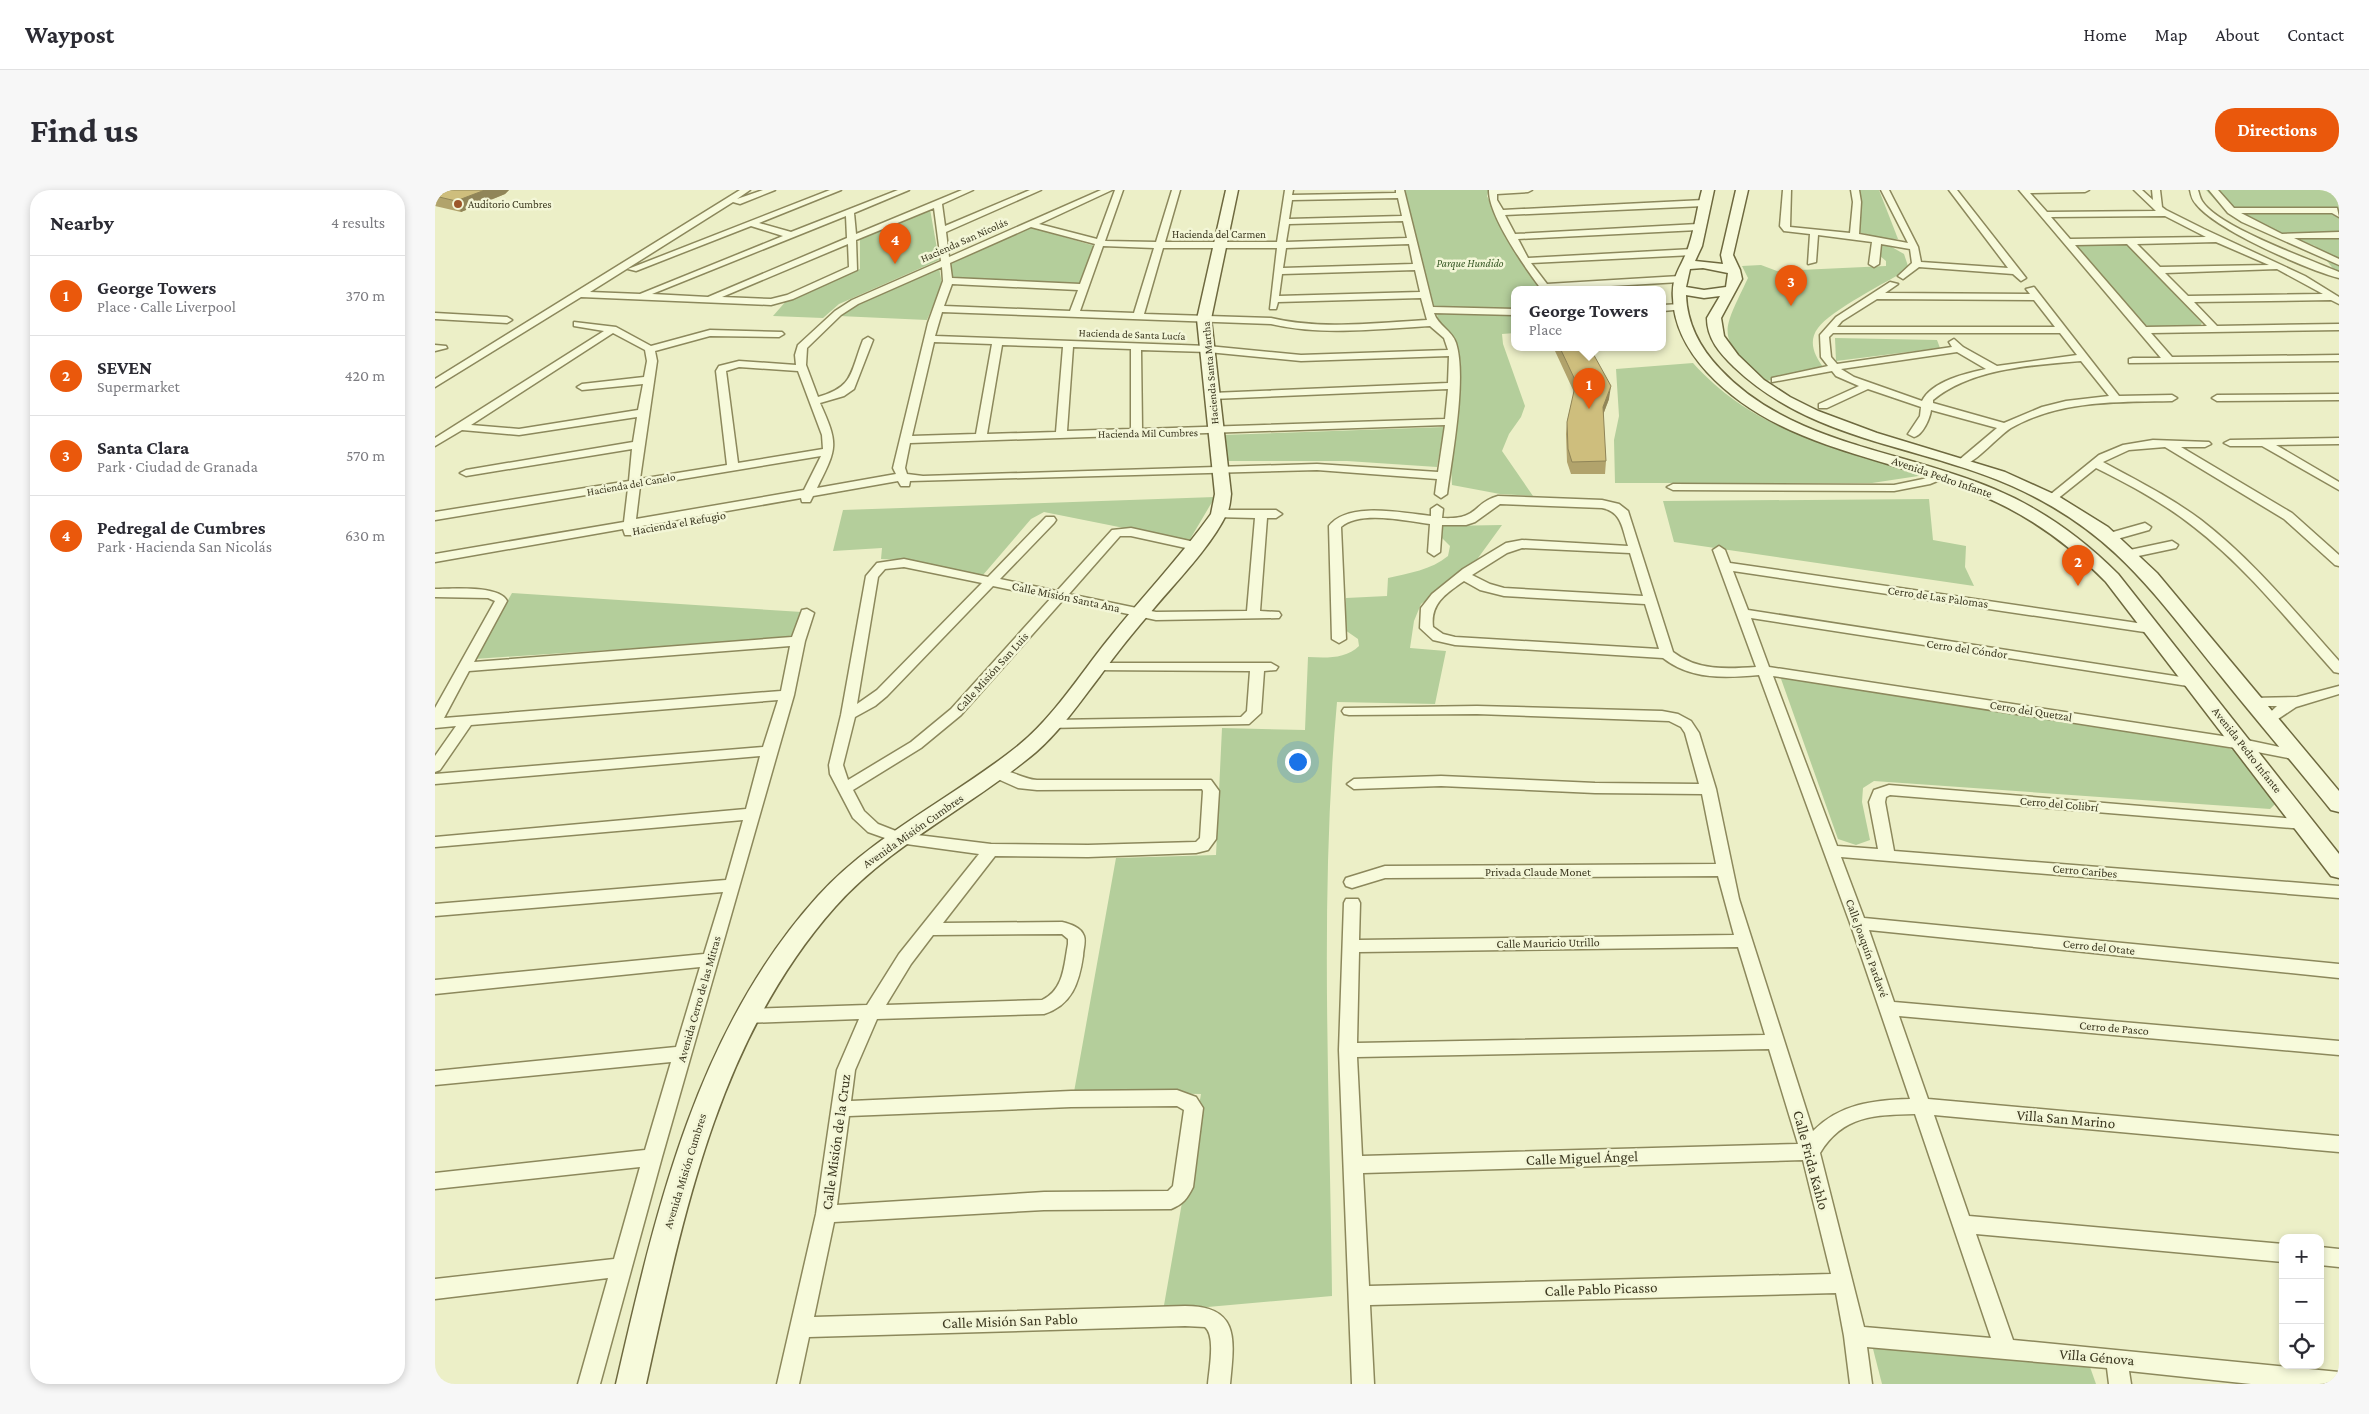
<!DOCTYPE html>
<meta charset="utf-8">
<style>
body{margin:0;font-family:"Crimson Pro",serif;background:#f7f7f7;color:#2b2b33}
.controls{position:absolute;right:15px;bottom:15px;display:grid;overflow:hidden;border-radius:10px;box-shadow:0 2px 8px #0003}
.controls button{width:45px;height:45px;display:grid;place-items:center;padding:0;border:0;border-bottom:1px solid #e1e1e2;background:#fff;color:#2b2b33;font:25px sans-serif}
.you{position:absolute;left:862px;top:571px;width:18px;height:18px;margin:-12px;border:4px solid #fff;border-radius:50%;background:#1a73e8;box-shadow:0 0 0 8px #1a73e833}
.badge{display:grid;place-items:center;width:32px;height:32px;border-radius:50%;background:#ea580c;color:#fff;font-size:16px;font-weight:700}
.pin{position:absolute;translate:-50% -41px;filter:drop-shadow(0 1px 2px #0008)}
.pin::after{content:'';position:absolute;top:26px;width:18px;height:15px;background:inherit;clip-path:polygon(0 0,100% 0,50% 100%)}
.popup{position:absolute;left:1076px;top:96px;width:155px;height:65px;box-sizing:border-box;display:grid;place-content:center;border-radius:10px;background:#fff;filter:drop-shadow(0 1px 4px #0005);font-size:16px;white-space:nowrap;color:#7c7c81}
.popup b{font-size:19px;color:#2b2b33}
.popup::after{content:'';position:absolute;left:50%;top:100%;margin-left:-10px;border:10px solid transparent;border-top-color:#fff}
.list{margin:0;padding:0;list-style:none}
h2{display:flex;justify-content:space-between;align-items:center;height:65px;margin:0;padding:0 20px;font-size:21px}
h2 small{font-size:16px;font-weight:400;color:#7c7c81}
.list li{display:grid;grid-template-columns:32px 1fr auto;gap:15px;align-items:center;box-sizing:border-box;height:80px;padding:0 20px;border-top:1px solid #e1e1e2}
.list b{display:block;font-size:19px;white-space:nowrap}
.list p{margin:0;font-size:16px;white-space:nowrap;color:#7c7c81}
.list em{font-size:16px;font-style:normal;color:#7c7c81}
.icon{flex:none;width:28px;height:28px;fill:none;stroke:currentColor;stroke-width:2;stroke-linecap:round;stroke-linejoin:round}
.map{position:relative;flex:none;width:1904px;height:1194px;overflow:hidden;border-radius:20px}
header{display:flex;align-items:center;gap:30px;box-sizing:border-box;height:70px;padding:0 25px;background:#fff;border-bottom:1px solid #e1e1e2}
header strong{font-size:24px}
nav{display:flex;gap:28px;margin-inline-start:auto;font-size:18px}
.intro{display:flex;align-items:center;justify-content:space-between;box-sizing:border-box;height:120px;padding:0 30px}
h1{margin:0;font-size:35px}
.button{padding:12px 22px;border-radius:20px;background:#ea580c;color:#fff;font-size:18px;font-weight:700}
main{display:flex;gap:30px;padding:0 30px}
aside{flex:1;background:#fff;border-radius:20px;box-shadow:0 2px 8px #0003}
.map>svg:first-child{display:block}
</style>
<header>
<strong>Waypost</strong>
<nav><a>Home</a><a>Map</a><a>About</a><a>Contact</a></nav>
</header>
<div class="intro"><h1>Find us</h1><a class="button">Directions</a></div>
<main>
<aside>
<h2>Nearby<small>4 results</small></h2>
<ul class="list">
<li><span class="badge">1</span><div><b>George Towers</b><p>Place · Calle Liverpool</p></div><em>370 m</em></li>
<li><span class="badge">2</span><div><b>SEVEN</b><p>Supermarket</p></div><em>420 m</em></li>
<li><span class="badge">3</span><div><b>Santa Clara</b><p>Park · Ciudad de Granada</p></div><em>570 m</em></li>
<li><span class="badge">4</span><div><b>Pedregal de Cumbres</b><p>Park · Hacienda San Nicolás</p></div><em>630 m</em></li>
</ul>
</aside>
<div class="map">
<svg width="1904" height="1194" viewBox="0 0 1904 1194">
<rect width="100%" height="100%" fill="#ecefc7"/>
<g fill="#b4ce9b">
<path d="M969 0H1054L1052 6 1083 68 1102 89 1106 100H1080V120L999 116Z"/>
<path d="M1423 0H1444L1463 49 1453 50 1423 42Z"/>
<path d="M1771 0H1904V86L1880 56 1793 24Z"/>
<path d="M495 19 504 70 404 114 388 128 338 126 352 110 425 79V48Z"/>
<path d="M594 37 660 56 646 94 518 89 515 73Z"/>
<path d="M1643 53H1687L1694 56 1767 133 1765 136 1716 137 1706 133 1640 55Z"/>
<path d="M1443 55 1455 56 1469 64 1474 79C1453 91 1395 121 1383 138 1373 151 1379 165 1388 177L1332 191C1281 146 1285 147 1313 88L1307 76 1326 75 1342 81 1451 76V71L1445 66Z"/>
<path d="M504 78 507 94 492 130 404 126 417 116Z"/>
<path d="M1002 123 1080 125V143L1067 144 1068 154 1090 216 1086 227 1074 244 1067 261 1098 306 1065 304 1017 295 1016 275 1024 204 1021 154 1003 131Z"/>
<path d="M1400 148 1502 150 1505 158 1401 171Z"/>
<path d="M1258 173C1327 249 1401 252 1490 285L1437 293H1180L1179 250 1184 226 1181 179Z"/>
<path d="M1009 237 1002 277 912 271H788L787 245Z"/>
<path d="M780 307 754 351 609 322 596 329 548 385 470 370 446 369 447 358 398 361 408 320Z"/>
<path d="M1494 309 1498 350 1531 356 1530 377 1539 396 1239 352 1228 311Z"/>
<path d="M1067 335 1038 375 986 414 979 431 975 458 1011 461 1000 514 902 512C884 709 895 908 897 1106L728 1121 766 904 639 902 681 668 781 665 787 538 870 540 873 467C891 468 911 469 924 456L923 449 910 440 911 408 952 406 953 388C974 383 996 380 1013 366L1015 356 1007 348V336Z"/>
<path d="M77 403 367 422 356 448 39 469Z"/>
<path d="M1345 486 1789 556 1800 561 1841 613 1835 619 1439 591 1428 598 1427 612 1435 650 1421 655 1403 649Z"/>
<path d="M1437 1155 1655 1177 1661 1194H1447Z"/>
</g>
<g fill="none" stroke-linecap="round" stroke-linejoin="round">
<g stroke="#8c885c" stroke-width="3">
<g id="street">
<path d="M305 0H315L302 9 328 0H340L305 14 298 12 155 102 205 104 348 46 316 36 201 81 193 79 395 0H406L324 33 356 42 463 0H474L419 23 421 44 527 0H538L507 14 510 36 595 0H606L511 42 514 67 666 0H677L604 34 662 49 680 0H688L670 51 721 52 737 0H745L730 52H842L850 0H858L857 5 961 3V0H969L998 117 1080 119V125L999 123C1003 136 1017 140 1021 153 1032 187 1017 267 1012 304L1006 308 1000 304 1002 289 882 280 475 291 474 296H466L463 291 378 306 375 312H367L366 308 201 337 198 345H190L188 339 0 372V364L189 332 193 298 0 330V322L194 291 197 259 31 286 25 283 31 280 198 252 202 227 84 245 27 240 0 256V248L169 141 139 136V132L181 137 216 156 275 140 347 142 349 144 344 147 275 146 220 161 222 171 205 289 292 275 281 181 284 176 304 171 361 175 360 165 363 155 400 121 417 110 506 71 499 18 421 50 422 80 358 109 336 115 146 107 0 197V189ZM963 8 967 26 854 29 857 10ZM411 26 412 48 273 107 217 104ZM968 31 972 48 851 52 854 34ZM596 37 660 54 645 94 517 88 515 73ZM413 54 414 77 352 105 336 109 287 107ZM974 54 978 74 848 78 851 58ZM668 56 719 58 699 123 645 121ZM728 58H842L835 119H841L843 112 986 108 992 130C939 133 887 140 836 128L709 124ZM507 77 508 91 493 133 458 278 461 284 382 298C402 258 404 255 385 213L409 206 419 199 438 150 433 147 428 150C415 183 419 197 383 207L371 175 372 158 406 125 423 114ZM980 80 985 102 844 106 847 84ZM517 94 643 100 635 121 509 116ZM507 122 836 134C888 146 942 139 995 136L1009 148 1013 160 866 165 773 156 500 146ZM178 143 210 160 212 171 209 187 147 194 142 197 147 200 208 194 203 220 84 239 36 235ZM499 152 557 154 541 244 477 246ZM567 155 628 157 621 242 552 244ZM638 157 696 159V239L632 241ZM706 160 773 162 866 171 1014 166 1013 193 777 203 772 206 777 209 1013 199 1010 229 707 239ZM304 177 363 181 387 245 388 259 303 273 291 181ZM1010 235 1003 282 882 274 488 286 472 284 470 278 475 253ZM386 266 369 300 201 329 205 296Z"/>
<path d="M1054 0H1097L1093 2 1062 4V10L1068 20 1269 10 1273 13 1269 16 1070 25 1080 44 1263 34 1267 37 1263 40 1083 49 1093 68 1258 59 1262 62 1258 65 1096 73 1112 94 1245 86 1250 89 1245 92 1107 100C1091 79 1053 25 1054 0Z"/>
<path d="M1348 0H1356L1355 37 1415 43 1418 12 1416 0H1424L1426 12 1424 44 1473 53 1446 0H1454L1483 57 1486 72 1573 78 1514 0H1522L1591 88 1586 91 1578 84 1484 77 1468 89 1463 86 1477 73 1475 59 1446 54 1444 74 1439 77 1434 74 1437 52 1383 45 1381 72 1373 74 1375 44 1349 41 1345 36Z"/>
<path d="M1584 0H1654L1650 2 1595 3 1612 22 1721 21 1699 0H1707L1718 10 1717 0H1725L1727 17 1731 20 1769 39 1870 86 1904 107V114L1896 110 1759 112 1782 136 1904 134V140L1716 143 1737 167 1904 165V171L1694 173V169L1698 168H1726ZM1730 26 1771 47 1635 49 1616 27ZM1781 52 1834 75 1725 77 1702 54ZM1692 54 1772 136 1711 137 1640 55ZM1842 79 1888 104 1753 106 1730 83Z"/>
<path d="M1755 0H1763C1764 3 1765 8 1767 11 1783 37 1874 69 1904 82V88C1871 79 1781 40 1761 14 1757 10 1756 5 1755 0Z"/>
<path d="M1774 0H1783L1799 18H1902L1904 27 1897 23H1806L1847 44 1904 42V48H1859L1904 69V75L1807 32 1793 23Z"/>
<path d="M1455 92 1463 94 1450 103 1595 104 1591 99 1599 97 1684 206 1737 205 1742 208 1737 211C1683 212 1625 210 1576 238 1562 247 1542 272 1528 275L1524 274V270L1562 238 1496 220C1495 228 1488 245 1479 247L1473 244 1485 226 1486 217 1433 199 1392 218H1384V214L1424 196 1401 186 1397 181 1337 192V188L1393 176 1386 167 1385 145 1401 127ZM1442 109 1599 110 1620 137H1402L1407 131ZM1398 143H1625L1642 165 1562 176 1528 157 1519 149 1514 152 1517 157 1402 174 1396 167 1394 147ZM1522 162 1551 179C1532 183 1497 191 1487 211L1419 187 1406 179ZM1646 171 1674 206 1631 211 1607 217 1569 233 1498 213V210C1537 178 1598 175 1646 171Z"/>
<path d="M1246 114 1251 117 1249 119 1228 121V115Z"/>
<path d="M0 123 72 127 77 130 72 133 0 129Z"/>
<path d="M0 155 11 156 12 158 0 161Z"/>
<path d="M1904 204V210L1782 211 1777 208 1782 205Z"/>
<path d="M1904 248V254L1841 255 1904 292V300L1827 256H1795L1789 253 1795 250Z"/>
<path d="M1718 250 1774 252 1776 254 1770 257H1746L1857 323 1904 365V376L1900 375 1849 329 1730 257 1694 260 1668 272C1701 290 1735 307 1766 330 1818 370 1860 422 1904 471V483L1899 482C1854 432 1812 378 1759 337 1729 313 1695 295 1661 278L1621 310H1613L1611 308 1664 265 1688 255Z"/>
<path d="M1508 282 1514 285 1512 287 1495 294 1459 301 1238 300 1232 297 1238 294 1459 295 1488 289Z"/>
<path d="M1063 306 1167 310 1184 314 1193 321 1238 462C1263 481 1291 479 1321 477L1278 360 1284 356 1290 360 1295 373 1716 435 1723 439 1716 443 1298 381 1313 420 1759 489 1766 493 1759 497 1316 428 1334 477 1807 549 1868 562 1870 565 1868 568 1863 570 1807 559 1338 486 1402 656 1443 659 1434 612 1439 600 1454 595 1874 630 1877 634 1874 638 1869 639 1455 605 1451 607 1450 612 1459 661 1904 696V708L1406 667 1429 728 1904 774V788L1434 740 1459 812 1904 851V865L1464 826 1493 909 1904 946V962L1499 925 1534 1026 1848 1054V1072L1541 1044 1578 1150 1904 1182V1194H1816L1694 1181 1696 1194H1674L1672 1178 1432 1157 1437 1194H1415L1409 1146 1401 1103 935 1115 939 1194H917L904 860 909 713 911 709H923L925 713 924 750 1299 745 1283 686 950 688 917 698 911 696 909 692 911 688 950 676 1281 674 1267 604 1160 603 1006 596 919 599 912 594 919 589 1006 586 1160 593 1264 594 1250 543 1246 537 1234 531 1042 524 914 525 909 524 907 521 909 518 1042 516 1227 521 1243 524 1256 531 1264 543 1281 599 1304 709 1378 941C1405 914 1438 910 1475 909L1415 733 1324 485C1290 488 1256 490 1228 468L1020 455 998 450 985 438 986 418 997 404 1028 379 1071 353 1087 350 1193 356C1187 338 1187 322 1167 318L1065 314 1040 332 1031 335H1007L1005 362 999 366 993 362 995 334C971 331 925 320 906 337L911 449 904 453 897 449 894 336C913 311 968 323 996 326V319L1002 315 1008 319 1007 328C1045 330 1037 313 1063 306ZM1087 358 1195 363 1208 406 1069 398 1055 394 1037 385 1072 363ZM1029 391 1045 400 1069 406 1210 414 1224 459 1020 447 1008 444 998 437C995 413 1012 403 1029 391ZM1303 757 1330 845 922 853 924 762ZM1334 859 1363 954 927 966 922 867ZM1480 924 1556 1148 1429 1137 1385 963C1408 925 1440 925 1480 924ZM1368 970 1396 1084 934 1096 928 983Z"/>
<path d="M784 320H841L847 324 841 328H832L825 421 844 422 846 425 844 428 721 430 628 410 526 525 486 558 418 600 429 621 443 634 466 643 556 654 653 655 761 652 765 648 768 601 767 599 602 600 583 598 556 586 554 583 556 580C569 576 587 589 602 590H776L784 601 781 649 773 660 761 663 653 667 560 666 508 733 627 732C635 734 646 737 649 746 651 752 648 760 648 766 644 793 637 815 609 824L442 829 420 880 416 911 636 901 742 900 761 907 768 918 758 997C752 1009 748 1014 736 1019L609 1020 399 1032 379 1127 750 1116C806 1116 799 1151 795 1194H773C774 1180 781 1146 770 1137L750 1136 374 1147 364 1194H342L381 1024 402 880 424 829 310 833 304 831 301 826 304 821 310 819 432 815 464 764 544 664 464 653 433 642 418 628 395 584 394 575 406 525 431 386 442 373 469 369 553 387 611 327H619L621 330 619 333 565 389 622 401 677 340 696 338 764 353 766 356 760 360 696 346H685L634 404 721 422 812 421 820 328 780 327V321ZM469 377 547 393 442 500 422 514 443 387 450 379ZM558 396 616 408 516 519 476 552 413 590 408 575 420 527 440 516 452 506ZM627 744 633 749V754C629 775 629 800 607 810L451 815 476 774 498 745ZM742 916 749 920 738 996 733 1001 609 1002 402 1015 414 926 636 917Z"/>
<path d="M1710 333 1716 337 1714 340 1675 351 1669 347 1671 344Z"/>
<path d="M1737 351 1743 355 1741 358 1694 368 1688 364 1690 361Z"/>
<path d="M0 399C17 399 64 395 72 411L39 472 357 447 367 420 372 419 379 423 370 451 359 505 227 967 165 1194H143L173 1088 0 1109V1089L179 1069 205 977 0 999V983L210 960 236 872 0 895V881L241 857 265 777 0 804V790L269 764 288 702 0 726V714L291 690 308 630 0 657V647L311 619 325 566 0 594V584L328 557 343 510 36 535 5 580 0 582V566L21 536 0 538V518L60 411 53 408 0 407ZM355 456 346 501 9 528 34 481Z"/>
<path d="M660 473H836L843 477 841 480 829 481 826 523 814 534 612 538 610 535 612 532 617 530 806 527 812 521 815 481 655 480 653 477Z"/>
<path d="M1904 496V504L1861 517 1834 535 1827 530 1842 516H1817L1810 512 1817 508 1862 507Z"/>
<path d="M1885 1057 1904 1059V1077L1885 1075Z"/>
</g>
</g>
<g stroke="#6e693f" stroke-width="3">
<g id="secondary">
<path d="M791 0H803L776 129 796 304C795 311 795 319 791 325 776 356 742 391 720 417 701 439 682 462 665 486 645 512 626 540 601 562 537 616 456 654 400 717 283 849 248 1026 211 1194H181C221 1021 261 841 383 706 439 644 520 607 584 555 619 526 644 486 672 451 706 408 744 369 776 324L780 304 762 129Z"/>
<path d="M1267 0H1279L1267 56 1260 71 1288 74 1286 65 1301 0H1313L1298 65 1305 80 1307 89 1286 128 1289 146 1303 165 1329 190 1355 207 1383 221 1442 243 1570 282 1623 306 1673 337 1722 383 1904 601V622L1896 620C1860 575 1822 531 1786 486 1718 403 1680 342 1577 296 1482 254 1378 252 1299 177 1285 163 1272 149 1272 128L1285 106 1269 108 1251 105C1252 134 1265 158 1285 179 1356 255 1468 260 1559 299 1607 319 1647 348 1683 384L1904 664V688L1896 686 1671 392C1635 355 1595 326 1548 306 1454 266 1344 260 1272 182 1253 161 1239 137 1238 108 1236 84 1248 76 1254 55 1260 37 1262 18 1267 0ZM1268 78 1293 83 1291 97 1269 100 1251 97 1255 79Z"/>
</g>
</g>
<use href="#street" fill="#f7fadb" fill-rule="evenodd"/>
<use href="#secondary" fill="#f7fadb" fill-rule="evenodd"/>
</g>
<g fill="#b1a36c">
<path d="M0 0H74L70 4 26 22 0 16Z"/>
<path d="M1120 158H1155L1174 209 1168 225 1171 271 1170 284H1136L1132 272 1131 244 1132 232 1139 202 1120 161Z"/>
</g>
<g fill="#908558">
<path d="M50 0H74L70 4 26 22 21 11Z"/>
<path d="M1176 196 1174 209 1166 230 1168 217Z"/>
</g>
<g fill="#cebe7d" stroke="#908558">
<path d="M0 0H50L21 11 0 6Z"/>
<path d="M1125 158H1155L1176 196 1168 217 1171 271 1137 272 1133 259 1132 232 1141 192Z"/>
</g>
<circle fill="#9c562b" stroke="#f3f6d7" stroke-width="2" cx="23" cy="14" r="5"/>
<g text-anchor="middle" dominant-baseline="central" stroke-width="5" stroke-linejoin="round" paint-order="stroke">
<g font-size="11" fill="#3c3820" stroke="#f3f6d7" text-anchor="start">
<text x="33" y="14">Auditorio Cumbres</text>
</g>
<g font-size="11" fill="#3c3820" stroke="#f3f6d7">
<text x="784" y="44">Hacienda del Carmen</text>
<text transform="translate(529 50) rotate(-24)">Hacienda San Nicolás</text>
<text transform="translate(697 144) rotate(2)">Hacienda de Santa Lucía</text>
<text transform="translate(775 183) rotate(-95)">Hacienda Santa Martha</text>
<text transform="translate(713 243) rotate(-1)">Hacienda Mil Cumbres</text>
<text transform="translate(196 294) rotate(-10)">Hacienda del Canelo</text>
</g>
<g font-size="11" font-style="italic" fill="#385926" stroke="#f3f6d7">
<text x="1035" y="73">Parque Hundido</text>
</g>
<g font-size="12" fill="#3c3820" stroke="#f3f6d7">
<text transform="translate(1507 287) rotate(19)">Avenida Pedro Infante</text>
<text transform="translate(244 333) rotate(-10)">Hacienda el Refugio</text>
<text transform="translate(631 407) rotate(12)">Calle Misión Santa Ana</text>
<text transform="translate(1503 407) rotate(8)">Cerro de Las Palomas</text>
<text transform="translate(1532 459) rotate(8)">Cerro del Cóndor</text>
<text transform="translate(557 482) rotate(-48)">Calle Misión San Luis</text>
<text transform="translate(1596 521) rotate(9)">Cerro del Quetzal</text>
<text transform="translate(1812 560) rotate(52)">Avenida Pedro Infante</text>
<text transform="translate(1624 614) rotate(5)">Cerro del Colibrí</text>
<text transform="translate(478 641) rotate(-35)">Avenida Misión Cumbres</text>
<text transform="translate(1650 681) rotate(5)">Cerro Caribes</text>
<text x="1103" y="682">Privada Claude Monet</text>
<text transform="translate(1113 753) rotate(-1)">Calle Mauricio Utrillo</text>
<text transform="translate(1664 757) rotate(6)">Cerro del Otate</text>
<text transform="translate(1432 758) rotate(70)">Calle Joaquín Pardavé</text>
<text transform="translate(264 809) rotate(-74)">Avenida Cerro de las Mitras</text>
<text transform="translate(1679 838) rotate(5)">Cerro de Pasco</text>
<text transform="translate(250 981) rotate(-73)">Avenida Misión Cumbres</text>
</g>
<g font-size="15" fill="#3c3820" stroke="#f3f6d7">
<text transform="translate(1631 929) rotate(5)">Villa San Marino</text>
<text transform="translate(401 952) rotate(-82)">Calle Misión de la Cruz</text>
<text transform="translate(1147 968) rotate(-2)">Calle Miguel Ángel</text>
<text transform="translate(1376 970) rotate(75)">Calle Frida Kahlo</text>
<text transform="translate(1166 1099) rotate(-2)">Calle Pablo Picasso</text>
<text transform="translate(575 1131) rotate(-2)">Calle Misión San Pablo</text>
<text transform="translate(1662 1167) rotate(5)">Villa Génova</text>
</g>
</g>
</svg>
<div class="controls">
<button>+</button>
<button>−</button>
<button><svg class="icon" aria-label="locate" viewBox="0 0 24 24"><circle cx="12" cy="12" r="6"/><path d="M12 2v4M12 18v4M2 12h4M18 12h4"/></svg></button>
</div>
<div class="you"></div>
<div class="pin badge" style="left:1154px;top:219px">1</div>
<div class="popup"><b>George Towers</b>Place</div>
<div class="pin badge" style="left:1643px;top:396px">2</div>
<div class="pin badge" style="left:1356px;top:116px">3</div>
<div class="pin badge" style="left:460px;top:74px">4</div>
</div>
</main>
